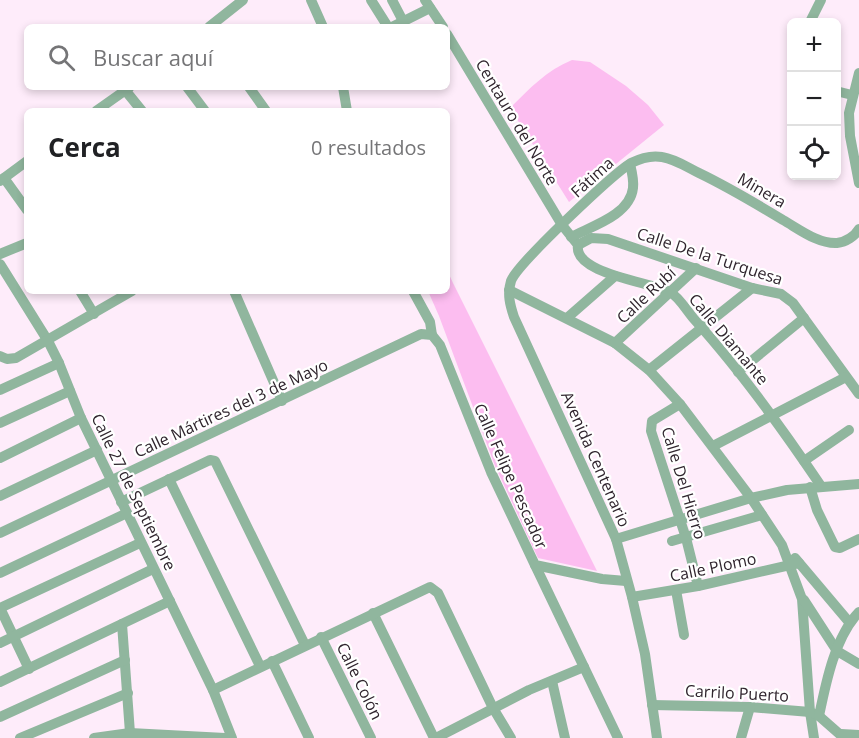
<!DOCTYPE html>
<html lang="es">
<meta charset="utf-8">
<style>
body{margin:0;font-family:"Open Sans",sans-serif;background:#f2f2f2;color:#202124}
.controls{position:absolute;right:18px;top:18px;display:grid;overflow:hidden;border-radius:9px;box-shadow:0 3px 9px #0003}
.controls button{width:54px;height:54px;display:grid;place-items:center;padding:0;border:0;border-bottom:2px solid #e0e0e0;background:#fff;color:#202124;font:30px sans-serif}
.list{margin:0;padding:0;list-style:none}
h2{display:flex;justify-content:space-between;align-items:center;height:78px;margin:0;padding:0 24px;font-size:26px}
h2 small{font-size:20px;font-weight:400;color:#757577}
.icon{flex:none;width:33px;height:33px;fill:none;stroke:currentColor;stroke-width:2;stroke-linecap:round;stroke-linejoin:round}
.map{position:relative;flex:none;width:859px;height:738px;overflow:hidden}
.search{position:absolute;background:#fff;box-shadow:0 3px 9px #0003;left:24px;top:24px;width:426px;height:66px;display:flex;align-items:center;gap:15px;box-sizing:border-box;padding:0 21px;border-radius:9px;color:#757577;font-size:22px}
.panel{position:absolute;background:#fff;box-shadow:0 3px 9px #0003;left:24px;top:108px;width:426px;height:186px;border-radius:9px}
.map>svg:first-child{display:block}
</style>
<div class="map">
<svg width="859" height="738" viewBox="0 0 859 738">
<rect width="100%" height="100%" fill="#feecfa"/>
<g fill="#fcbdf0">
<path d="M572 60 590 62 626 86 648 105 664 125 569 202 510 108C529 89 547 70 572 60Z"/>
<path d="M447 270 453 283 597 571 538 558 495 466 439 316 428 291H447Z"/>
</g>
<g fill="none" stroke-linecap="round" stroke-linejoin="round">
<g stroke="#90b69e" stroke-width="10">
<path d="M311 0 323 27"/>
<path d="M371 0 388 27H392L430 8"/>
<path d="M392 0 403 21"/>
<path d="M425 0 443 27"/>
<path d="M810 22 821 0"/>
<path d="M209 27 243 0"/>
<path d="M447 34 562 225 578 245C573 274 651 282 670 292 679 297 687 311 694 319 741 371 782 428 821 486"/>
<path d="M859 73 849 113 850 136 859 183"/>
<path d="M187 87 205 111"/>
<path d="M249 87 266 111"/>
<path d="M343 87 347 111"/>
<path d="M125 90 142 111"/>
<path d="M836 91 852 95"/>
<path d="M96 111 130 87"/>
<path d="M4 178 27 210"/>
<path d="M0 181 27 161"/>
<path d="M571 237C592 226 630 215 633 188 634 180 632 172 630 164"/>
<path d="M578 245 591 238 608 239 752 288 781 294 793 303 859 394"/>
<path d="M0 254 27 243"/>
<path d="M0 264 48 341 59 363 81 418 213 690 232 738"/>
<path d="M509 290 615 343 649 370 680 404 751 498 782 545 802 599 810 712 814 738"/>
<path d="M80 291 94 314"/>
<path d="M234 291 282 401"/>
<path d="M413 291 430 322 432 335"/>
<path d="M567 318 615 276"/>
<path d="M615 343 696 268"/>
<path d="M0 356 7 359 16 358 132 291"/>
<path d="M649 370 752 288"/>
<path d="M738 372 804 318"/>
<path d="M0 390 59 363"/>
<path d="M680 404 652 421 651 431 686 538 698 586"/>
<path d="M0 423 70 391"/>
<path d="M713 446 846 377"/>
<path d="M0 458 81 418"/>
<path d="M804 461 849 430"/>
<path d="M169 479 260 666"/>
<path d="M810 487 817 510 835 547 840 548 859 539"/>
<path d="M0 496 97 450"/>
<path d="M121 502 210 460 215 461 305 645"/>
<path d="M0 533 421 334 432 335 440 345 491 472 535 565 602 579 626 581"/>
<path d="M616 539 751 498 787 490 859 484"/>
<path d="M672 541 762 515"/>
<path d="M795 558 849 622"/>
<path d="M535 565 618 738"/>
<path d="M0 573 127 513"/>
<path d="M676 590 684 635"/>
<path d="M632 597 698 586 799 563"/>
<path d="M804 600 837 651 859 664"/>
<path d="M0 608 140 543"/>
<path d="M0 608 29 669"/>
<path d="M373 613 434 738"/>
<path d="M122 624 130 733"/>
<path d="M321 637 371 738"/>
<path d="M0 643 153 569"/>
<path d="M272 661 309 738"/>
<path d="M552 681 565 738"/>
<path d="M0 682 170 601"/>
<path d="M213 690 430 587 438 593 493 708 511 738"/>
<path d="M652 705 750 707 810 712 819 716 844 738"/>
<path d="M819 716C826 682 835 637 859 612"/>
<path d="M0 717 125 660"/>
<path d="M841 734 859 735"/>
<path d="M20 738 128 693"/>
<path d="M94 738 130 733 225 738"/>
<path d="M436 738 529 690 584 667"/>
<path d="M657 738 645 654 632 597 616 539 514 317C510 305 507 294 511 281 517 264 613 174 631 163 641 158 651 155 662 157 675 159 687 167 699 173 728 187 755 203 783 220 799 229 818 244 837 243 846 242 855 236 859 229"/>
<path d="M741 738 750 707"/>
</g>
</g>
<g text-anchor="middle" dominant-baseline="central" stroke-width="4.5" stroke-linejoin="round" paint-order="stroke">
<g font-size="16" fill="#30252e" stroke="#fff">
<text transform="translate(517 122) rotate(59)">Centauro del Norte</text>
<text transform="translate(592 177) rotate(-42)">Fátima</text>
<text transform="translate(762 190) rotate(30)">Minera</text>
<text transform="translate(710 256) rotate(18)">Calle De la Turquesa</text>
<text transform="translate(646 295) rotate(-43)">Calle Rubí</text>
<text transform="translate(729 339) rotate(50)">Calle Diamante</text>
<text transform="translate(231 408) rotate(-25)">Calle Mártires del 3 de Mayo</text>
<text transform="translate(596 459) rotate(66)">Avenida Centenario</text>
<text transform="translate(511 476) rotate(66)">Calle Felipe Pescador</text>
<text transform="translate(684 483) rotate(73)">Calle Del Hierro</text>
<text transform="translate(134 492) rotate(64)">Calle 27 de Septiembre</text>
<text transform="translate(713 567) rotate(-12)">Calle Plomo</text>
<text transform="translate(360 681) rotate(64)">Calle Colón</text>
<text transform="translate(737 693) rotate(3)">Carrilo Puerto</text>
</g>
</g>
</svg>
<div class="controls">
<button>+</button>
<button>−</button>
<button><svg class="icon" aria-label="locate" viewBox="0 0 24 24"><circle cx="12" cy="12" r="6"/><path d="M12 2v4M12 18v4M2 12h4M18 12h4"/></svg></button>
</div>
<div class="search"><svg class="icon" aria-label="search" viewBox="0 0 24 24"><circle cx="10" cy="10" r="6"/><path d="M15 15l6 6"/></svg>Buscar aquí</div>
<section class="panel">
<h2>Cerca<small>0 resultados</small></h2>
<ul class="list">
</ul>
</section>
</div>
